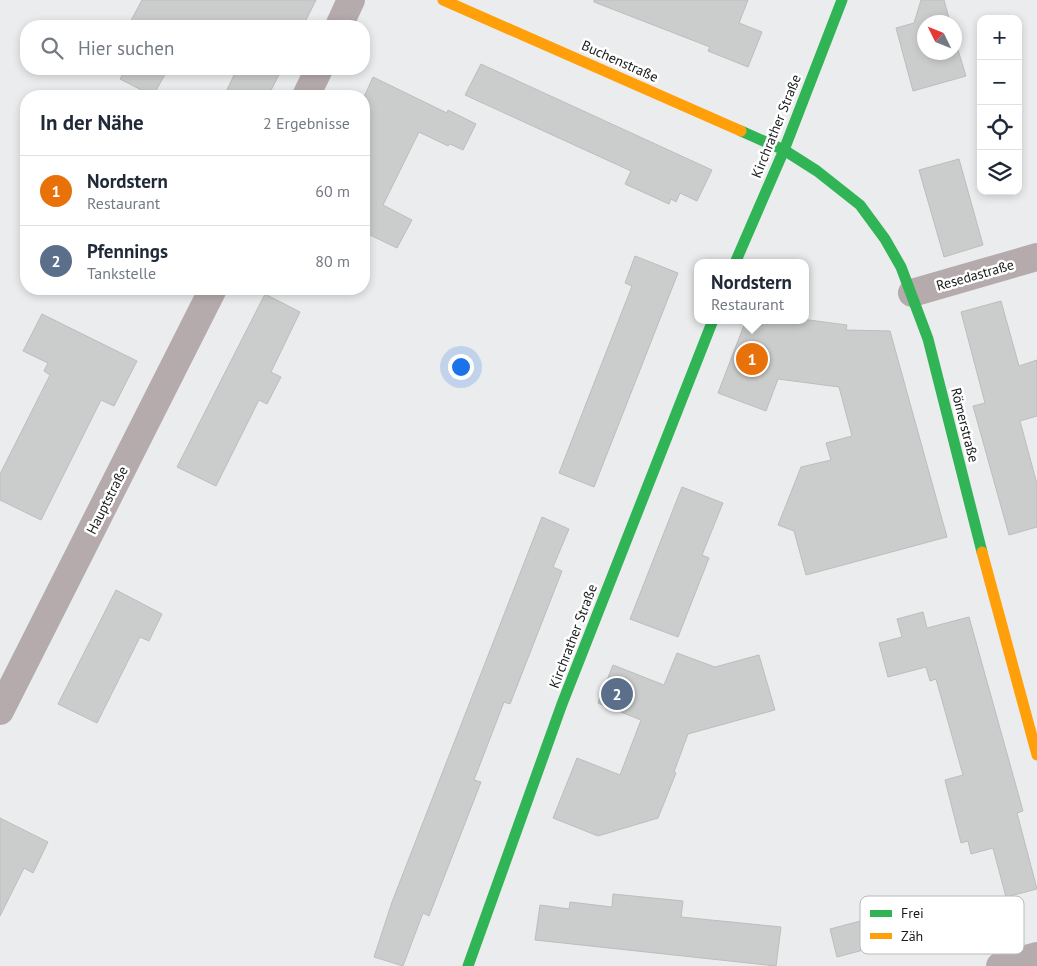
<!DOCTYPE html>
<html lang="de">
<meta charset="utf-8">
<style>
body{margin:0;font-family:"PT Sans",sans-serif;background:#f6f6f7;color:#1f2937}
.controls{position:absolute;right:15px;top:15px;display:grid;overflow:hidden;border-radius:10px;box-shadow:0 2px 8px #0003}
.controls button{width:45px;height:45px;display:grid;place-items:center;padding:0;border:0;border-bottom:1px solid #e0e1e3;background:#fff;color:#1f2937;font:25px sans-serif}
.compass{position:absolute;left:917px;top:15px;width:45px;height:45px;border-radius:50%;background:#fff;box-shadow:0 2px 8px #0003;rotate:313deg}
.you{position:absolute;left:460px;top:366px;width:18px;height:18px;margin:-12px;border:4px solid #fff;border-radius:50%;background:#1a73e8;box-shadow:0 0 0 8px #1a73e833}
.badge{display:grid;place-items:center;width:32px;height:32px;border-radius:50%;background:#626364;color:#fff;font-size:16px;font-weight:700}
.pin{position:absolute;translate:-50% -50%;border:2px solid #fff;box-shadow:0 1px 5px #0006}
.popup{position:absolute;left:694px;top:259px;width:115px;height:65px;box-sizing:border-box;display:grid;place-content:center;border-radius:10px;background:#fff;filter:drop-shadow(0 1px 4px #0005);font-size:16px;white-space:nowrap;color:#747a83}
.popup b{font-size:19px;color:#1f2937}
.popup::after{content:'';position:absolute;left:50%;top:100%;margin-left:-10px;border:10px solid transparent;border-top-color:#fff}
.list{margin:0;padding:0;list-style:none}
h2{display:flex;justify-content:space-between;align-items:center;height:65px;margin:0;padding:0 20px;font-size:21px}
h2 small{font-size:16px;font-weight:400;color:#747a83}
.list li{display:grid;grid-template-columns:32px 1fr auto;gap:15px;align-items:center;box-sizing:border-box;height:70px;padding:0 20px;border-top:1px solid #e0e1e3}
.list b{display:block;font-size:19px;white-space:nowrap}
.list p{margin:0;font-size:16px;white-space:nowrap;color:#747a83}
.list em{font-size:16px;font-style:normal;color:#747a83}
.icon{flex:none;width:28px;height:28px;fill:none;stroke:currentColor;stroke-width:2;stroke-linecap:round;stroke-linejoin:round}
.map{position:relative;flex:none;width:1037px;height:966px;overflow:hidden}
.search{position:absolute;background:#fff;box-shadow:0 2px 8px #0003;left:20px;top:20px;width:350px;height:55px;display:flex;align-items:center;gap:12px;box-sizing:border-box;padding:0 18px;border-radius:20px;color:#747a83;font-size:19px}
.panel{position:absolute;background:#fff;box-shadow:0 2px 8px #0003;left:20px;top:90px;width:350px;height:205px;border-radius:20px}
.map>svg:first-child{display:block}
</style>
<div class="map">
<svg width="1037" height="966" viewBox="0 0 1037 966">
<rect width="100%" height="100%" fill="#ebeced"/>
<g fill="#cbcccc" stroke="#bdbdbe">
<path d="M142 0H316L303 26H128Z"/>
<path d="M594 0H748L739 23 762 32 748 67 708 51 710 47 594 2Z"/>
<path d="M921 0H944L950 22H924V52H954V37L966 76 913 91 896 28 914 23Z"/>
<path d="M481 64 712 170 697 201 680 193 676 202 671 199 669 204 625 184 631 171 465 95Z"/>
<path d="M125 69H168L153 96 120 79Z"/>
<path d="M222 69H282L268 96H224L234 75Z"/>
<path d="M373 77 447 113 448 110 476 124 463 150 450 144 448 146 419 132 383 205 412 220 397 248 368 234 364 243V97Z"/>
<path d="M959 159 983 245 944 257 919 170Z"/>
<path d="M635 256 678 273 594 487 559 473 632 286 625 283Z"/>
<path d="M265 294 300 312 271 372 281 377 267 404 259 400 216 486 177 467Z"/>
<path d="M1001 301 1019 366 1037 360V416L1020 421 1037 484V527L1009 535 973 406 985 403 961 312Z"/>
<path d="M42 314 137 361 114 406 101 400 41 520 0 500V474L50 375 44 371 48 363 23 351Z"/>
<path d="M746 320H809L847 325 846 330 890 331 947 537 806 575 794 531 778 525 801 467 831 460 826 443 852 436 839 387 778 379 766 411 718 393Z"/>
<path d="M682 487 723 503 702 555 709 558 678 637 630 619Z"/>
<path d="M542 517 569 529 553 567 562 571 510 704 504 702 474 780 481 782 429 916 423 913 403 966 374 957 392 902Z"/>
<path d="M116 590 162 614 149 641 140 637 97 723 58 704Z"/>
<path d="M923 612 927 628 969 617 1023 811 1017 813 1037 889 1006 897 993 848 971 854 968 841 961 843 945 780 963 775 936 679 930 681 926 667 888 677 879 643 902 637 897 619Z"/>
<path d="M677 653 715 667 759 655 775 710 688 734 674 772 676 773 658 818 598 836 553 818 577 758 620 775 641 720 598 703 613 665 664 685Z"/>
<path d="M0 818 48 842 33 873 24 868 0 916Z"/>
<path d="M613 894 683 901 681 917 781 927 776 966 535 940 540 905 569 909 570 902 612 907Z"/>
<path d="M930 898 939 930 837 957 830 929 868 919 867 915Z"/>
</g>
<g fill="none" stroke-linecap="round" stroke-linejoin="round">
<g stroke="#b5abad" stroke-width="28">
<path d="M339 26 351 0"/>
<path d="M306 96 319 69"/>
<path d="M912 293 1037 257"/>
<path d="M0 711 213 289"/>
<path d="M1000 966 1037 956"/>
</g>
<g stroke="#30b455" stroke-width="11">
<path d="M741 131 784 150 817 171 860 205 885 239 901 267 928 339 982 552"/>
<path d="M735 263 784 150 842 0"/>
<path d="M468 966 562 704 713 320"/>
</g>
<g stroke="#ff9f0a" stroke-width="11">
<path d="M443 0 741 131"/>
<path d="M982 552 1037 755"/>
</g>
</g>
<g text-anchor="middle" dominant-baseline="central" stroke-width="5" stroke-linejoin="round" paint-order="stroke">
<g font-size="14" fill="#18191a" stroke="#fff">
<text transform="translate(620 61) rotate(24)">Buchenstraße</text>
<text transform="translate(776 126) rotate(-68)">Kirchrather Straße</text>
<text transform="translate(975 275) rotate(-16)">Resedastraße</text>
<text transform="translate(965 425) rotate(76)">Römerstraße</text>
<text transform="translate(107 500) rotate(-63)">Hauptstraße</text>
<text transform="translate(573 636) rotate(-69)">Kirchrather Straße</text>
</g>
</g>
<rect x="860" y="896" width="164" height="58" rx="8" fill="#fff" stroke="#bababa" stroke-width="1"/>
<rect x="870" y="910" width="22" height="7" fill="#30b455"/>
<rect x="870" y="933" width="22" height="6" fill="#ff9f0a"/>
<g font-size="14" fill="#18191a">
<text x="901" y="918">Frei</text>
<text x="901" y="941">Zäh</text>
</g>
</svg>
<div class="controls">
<button>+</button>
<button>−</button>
<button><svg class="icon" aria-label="locate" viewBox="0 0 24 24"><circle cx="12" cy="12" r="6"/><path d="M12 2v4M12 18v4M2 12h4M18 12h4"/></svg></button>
<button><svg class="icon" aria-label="layers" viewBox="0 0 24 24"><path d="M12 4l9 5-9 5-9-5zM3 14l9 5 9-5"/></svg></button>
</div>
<svg class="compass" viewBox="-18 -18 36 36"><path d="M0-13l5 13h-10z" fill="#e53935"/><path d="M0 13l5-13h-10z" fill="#747a83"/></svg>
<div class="you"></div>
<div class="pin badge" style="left:752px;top:359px;background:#e8710a">1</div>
<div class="popup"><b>Nordstern</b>Restaurant</div>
<div class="pin badge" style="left:617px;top:694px;background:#5c6f8a">2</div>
<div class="search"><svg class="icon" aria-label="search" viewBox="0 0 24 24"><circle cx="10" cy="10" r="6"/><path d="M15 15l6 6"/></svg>Hier suchen</div>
<section class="panel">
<h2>In der Nähe<small>2 Ergebnisse</small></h2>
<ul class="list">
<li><span class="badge" style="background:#e8710a">1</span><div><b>Nordstern</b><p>Restaurant</p></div><em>60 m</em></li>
<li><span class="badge" style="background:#5c6f8a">2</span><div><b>Pfennings</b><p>Tankstelle</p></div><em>80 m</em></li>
</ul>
</section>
</div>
